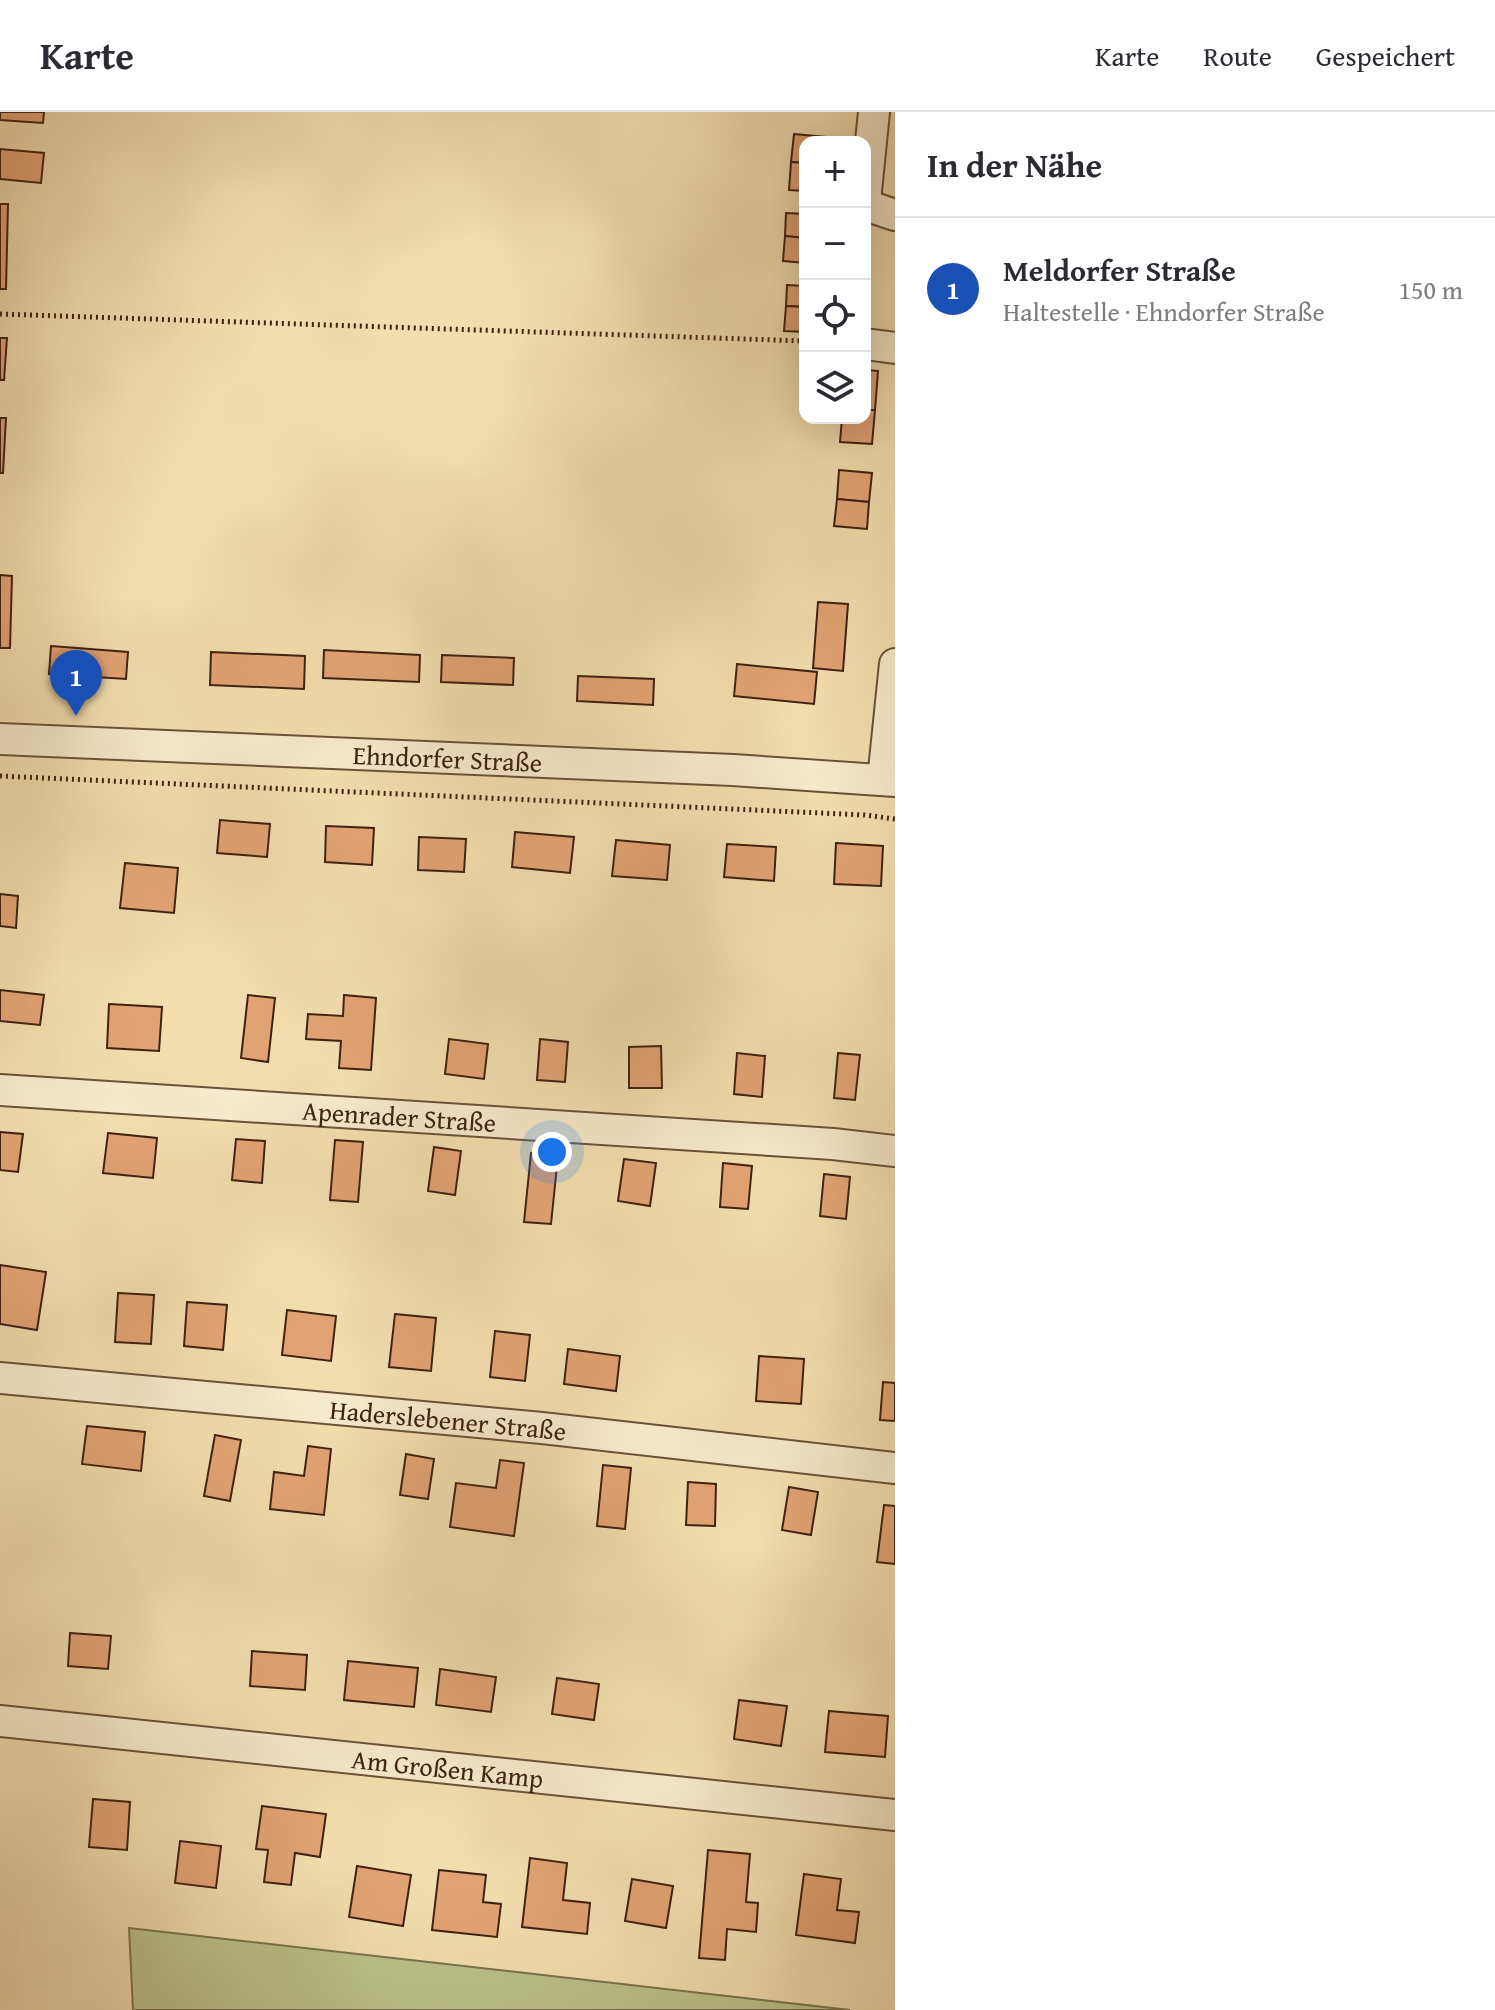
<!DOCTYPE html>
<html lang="de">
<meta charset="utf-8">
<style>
body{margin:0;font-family:"Gentium Book Plus",serif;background:#f7f7f7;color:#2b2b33}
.controls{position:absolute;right:24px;top:24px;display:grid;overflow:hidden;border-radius:16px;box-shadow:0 8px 32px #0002}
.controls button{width:72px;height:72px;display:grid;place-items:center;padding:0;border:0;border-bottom:2px solid #e1e1e2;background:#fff;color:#2b2b33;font:40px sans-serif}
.you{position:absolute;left:552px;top:1040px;width:28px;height:28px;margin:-20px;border:6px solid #fff;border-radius:50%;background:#1a73e8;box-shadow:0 0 0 12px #1a73e833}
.badge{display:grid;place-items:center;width:52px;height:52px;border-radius:50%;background:#8f2418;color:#fff;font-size:26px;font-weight:700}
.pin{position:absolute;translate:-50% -66px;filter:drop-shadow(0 2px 4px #0008)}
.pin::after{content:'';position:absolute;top:42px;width:28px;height:24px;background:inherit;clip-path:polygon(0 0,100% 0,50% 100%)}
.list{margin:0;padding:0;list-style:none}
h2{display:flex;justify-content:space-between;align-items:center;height:104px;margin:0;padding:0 32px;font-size:34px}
h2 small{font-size:26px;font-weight:400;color:#7c7c81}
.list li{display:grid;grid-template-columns:52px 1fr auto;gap:24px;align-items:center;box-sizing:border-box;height:144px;padding:0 32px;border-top:2px solid #e1e1e2}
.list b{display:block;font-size:30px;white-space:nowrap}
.list p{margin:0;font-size:26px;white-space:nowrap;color:#7c7c81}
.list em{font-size:26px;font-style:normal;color:#7c7c81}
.icon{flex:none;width:44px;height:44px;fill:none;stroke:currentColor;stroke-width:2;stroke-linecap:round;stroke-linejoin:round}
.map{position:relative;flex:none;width:895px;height:1898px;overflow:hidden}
header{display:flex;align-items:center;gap:48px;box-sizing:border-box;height:112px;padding:0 40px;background:#fff;border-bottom:2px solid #e1e1e2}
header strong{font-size:38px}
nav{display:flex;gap:44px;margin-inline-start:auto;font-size:28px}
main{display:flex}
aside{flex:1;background:#fff}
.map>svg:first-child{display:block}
</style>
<header>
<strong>Karte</strong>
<nav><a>Karte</a><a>Route</a><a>Gespeichert</a></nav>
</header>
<main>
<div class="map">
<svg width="895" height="1898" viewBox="0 0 895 1898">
<rect width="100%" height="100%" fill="#f2ddaf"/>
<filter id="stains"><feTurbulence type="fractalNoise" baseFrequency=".0025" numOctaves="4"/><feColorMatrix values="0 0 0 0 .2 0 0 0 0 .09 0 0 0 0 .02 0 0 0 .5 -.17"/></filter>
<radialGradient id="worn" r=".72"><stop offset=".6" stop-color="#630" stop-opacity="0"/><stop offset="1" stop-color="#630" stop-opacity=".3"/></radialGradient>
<path fill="#bac18b" stroke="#7c724f" stroke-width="2" d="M129 1816 850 1898H133Z"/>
<g fill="#e2a374" stroke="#3f2213" stroke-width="2">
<path d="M0 0H44L43 11 0 8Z"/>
<path d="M794 22 826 25V30H805V51L791 50Z"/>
<path d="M0 37 44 41 41 71 0 67Z"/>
<path d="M791 50 805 51V79L789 78Z"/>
<path d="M0 92H8L6 177H0Z"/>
<path d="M786 101 805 102V126L785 124Z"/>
<path d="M785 124 805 126V151L783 149Z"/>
<path d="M787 173 805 174V195L786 194Z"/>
<path d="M786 194 805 195V220L784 219Z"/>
<path d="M0 226H7L4 268H0Z"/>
<path d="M865 258 878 259 875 298H865Z"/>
<path d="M865 298H875L872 332 840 330 842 306H865Z"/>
<path d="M0 306H6L3 361H0Z"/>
<path d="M839 358 872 361 869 390 837 387Z"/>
<path d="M837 387 869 390 867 417 834 414Z"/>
<path d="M0 463 12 464 10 536H0Z"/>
<path d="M818 490 848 492 843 559 813 556Z"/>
<path d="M51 534 128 540 126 567 49 562Z"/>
<path d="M324 538 420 543 419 570 323 566Z"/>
<path d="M211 540 305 544 304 577 210 573Z"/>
<path d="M442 543 514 546 513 573 441 570Z"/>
<path d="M737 552 817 560 814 592 734 584Z"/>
<path d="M578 564 654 567 653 593 577 589Z"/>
<path d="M220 708 270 712 267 745 217 741Z"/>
<path d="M326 714 374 716 372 753 325 750Z"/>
<path d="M515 720 574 725 570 761 512 755Z"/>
<path d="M419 725 466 727 464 760 418 758Z"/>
<path d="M616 728 670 733 667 768 612 764Z"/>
<path d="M836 731 883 734 881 774 834 772Z"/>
<path d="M727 732 776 735 774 769 724 765Z"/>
<path d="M125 751 178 756 174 801 120 796Z"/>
<path d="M0 782 18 784 16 816 0 814Z"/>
<path d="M0 878 44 883 40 913 0 909Z"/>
<path d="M248 883 275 886 268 950 241 946Z"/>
<path d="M344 883 376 886 371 958 339 956 341 929 306 927 308 902 343 904Z"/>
<path d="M109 892 162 895 159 939 107 936Z"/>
<path d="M449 927 488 932 484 967 445 962Z"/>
<path d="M540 927 568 930 565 970 537 968Z"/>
<path d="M661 934 662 976H629V935Z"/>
<path d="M737 941 765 944 762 985 734 982Z"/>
<path d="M838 941 860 943 855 988 834 986Z"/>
<path d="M0 1020 23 1022 18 1060 0 1058Z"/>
<path d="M108 1021 157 1026 153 1066 103 1061Z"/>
<path d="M236 1027 265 1029 262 1071 232 1068Z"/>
<path d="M335 1028 363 1030 358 1090 330 1088Z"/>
<path d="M434 1035 461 1039 455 1083 428 1079Z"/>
<path d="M531 1041 558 1044 551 1112 524 1110Z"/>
<path d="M624 1047 656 1051 650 1094 618 1089Z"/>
<path d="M723 1051 752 1054 748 1097 720 1095Z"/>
<path d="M824 1062 850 1065 846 1107 820 1104Z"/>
<path d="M0 1153 46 1160 37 1218 0 1212Z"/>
<path d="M118 1181 154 1183 151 1232 115 1230Z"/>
<path d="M187 1190 227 1193 223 1238 184 1234Z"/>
<path d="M287 1198 336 1204 331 1249 282 1243Z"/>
<path d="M395 1202 436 1206 431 1259 389 1255Z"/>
<path d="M495 1219 530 1223 525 1269 490 1265Z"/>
<path d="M568 1237 620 1244 616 1279 564 1272Z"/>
<path d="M759 1244 804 1247 801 1292 756 1289Z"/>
<path d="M883 1270 895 1271V1309L880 1308Z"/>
<path d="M87 1314 145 1320 141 1359 82 1352Z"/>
<path d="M215 1323 241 1328 230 1389 204 1384Z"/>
<path d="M308 1334 331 1337 324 1403 270 1397 274 1360 304 1364Z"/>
<path d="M406 1342 434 1347 428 1387 400 1383Z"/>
<path d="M500 1348 524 1351 514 1424 450 1415 456 1371 496 1376Z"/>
<path d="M603 1353 631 1356 625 1417 597 1414Z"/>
<path d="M688 1370 716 1372 715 1414 686 1413Z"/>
<path d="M789 1375 818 1380 811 1423 782 1418Z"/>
<path d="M884 1393 895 1394V1452L877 1450Z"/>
<path d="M70 1521 111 1524 108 1557 68 1554Z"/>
<path d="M252 1539 307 1543 305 1578 250 1574Z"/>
<path d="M348 1549 418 1556 414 1595 344 1588Z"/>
<path d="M440 1557 496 1565 491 1600 436 1593Z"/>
<path d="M557 1566 599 1572 594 1608 552 1602Z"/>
<path d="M739 1588 787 1594 781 1634 734 1627Z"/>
<path d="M829 1599 888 1604 885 1645 825 1640Z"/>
<path d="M93 1687 130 1690 127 1738 89 1735Z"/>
<path d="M262 1694 326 1702 320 1745 295 1741 291 1773 264 1770 268 1738 256 1737Z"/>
<path d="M180 1729 221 1734 216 1776 175 1771Z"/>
<path d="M708 1738 750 1742 746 1790 758 1791 756 1820 727 1817 725 1848 699 1846Z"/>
<path d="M530 1746 567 1751 563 1788 590 1791 587 1822 522 1815Z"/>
<path d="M357 1754 411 1763 403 1814 349 1805Z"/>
<path d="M439 1758 486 1763 483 1790 501 1792 497 1825 432 1818Z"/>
<path d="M804 1762 841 1767 837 1798 859 1800 855 1831 796 1823Z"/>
<path d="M632 1767 673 1774 666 1816 625 1809Z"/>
</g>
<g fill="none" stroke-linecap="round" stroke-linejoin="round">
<g stroke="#6c513a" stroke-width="34">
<g id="minor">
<path d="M865 89 874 0"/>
<path d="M865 93 895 103"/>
<path d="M865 232 895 236"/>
<path id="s1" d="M0 627 733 658 895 669"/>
<path d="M883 668 895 552"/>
<path id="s2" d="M0 978 833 1032 895 1039"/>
<path id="s3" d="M0 1266 542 1316 895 1356"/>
<path id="s4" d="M0 1609 895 1703"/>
</g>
</g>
<g stroke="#3f2213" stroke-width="5" stroke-dasharray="2 4" stroke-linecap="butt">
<path d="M0 202 805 229"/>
<path d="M0 664 865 703 895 707"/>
</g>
<use href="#minor" stroke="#f7e9cb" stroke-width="30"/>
</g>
<g text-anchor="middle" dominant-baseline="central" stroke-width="6" stroke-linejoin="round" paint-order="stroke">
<g font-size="26" fill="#3f2213" stroke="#f7e9cb">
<text stroke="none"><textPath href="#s1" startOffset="448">Ehndorfer Straße</textPath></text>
<text stroke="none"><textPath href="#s2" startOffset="400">Apenrader Straße</textPath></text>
<text stroke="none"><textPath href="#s3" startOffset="450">Haderslebener Straße</textPath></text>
<text stroke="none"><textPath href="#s4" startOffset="450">Am Großen Kamp</textPath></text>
</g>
</g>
<rect width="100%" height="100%" filter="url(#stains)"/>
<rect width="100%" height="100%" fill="url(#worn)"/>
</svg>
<div class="controls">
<button>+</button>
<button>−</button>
<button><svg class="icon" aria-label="locate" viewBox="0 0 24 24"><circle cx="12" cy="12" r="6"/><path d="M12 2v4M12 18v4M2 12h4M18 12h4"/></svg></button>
<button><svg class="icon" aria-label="layers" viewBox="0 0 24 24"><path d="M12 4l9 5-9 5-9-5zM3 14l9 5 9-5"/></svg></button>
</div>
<div class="you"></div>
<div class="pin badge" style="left:76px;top:604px;background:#1a4fb4">1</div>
</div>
<aside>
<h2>In der Nähe<small></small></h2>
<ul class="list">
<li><span class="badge" style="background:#1a4fb4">1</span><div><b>Meldorfer Straße</b><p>Haltestelle · Ehndorfer Straße</p></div><em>150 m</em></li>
</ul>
</aside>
</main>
